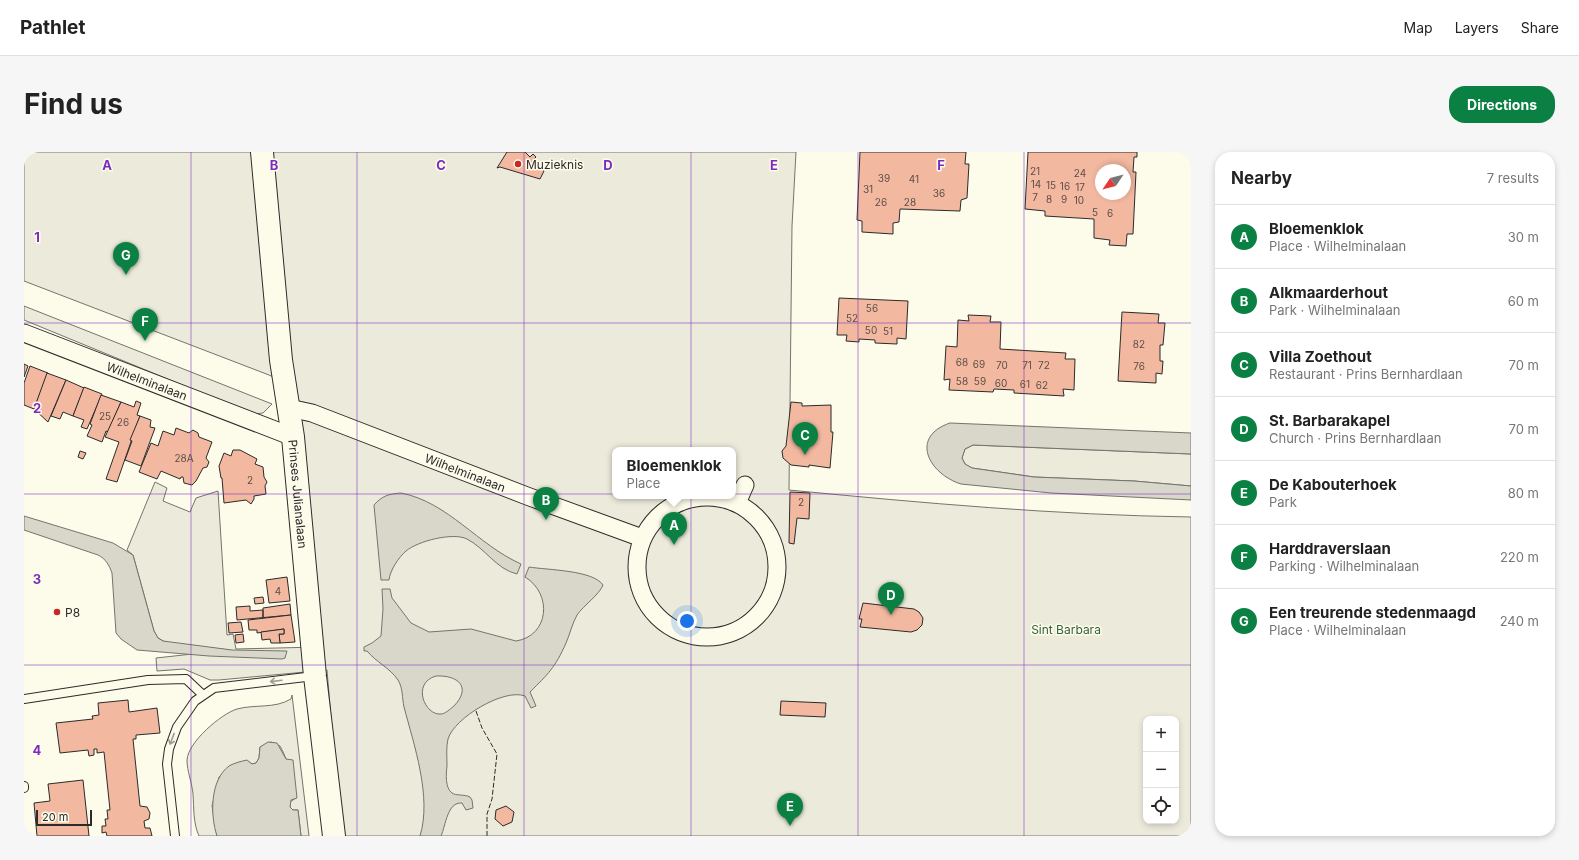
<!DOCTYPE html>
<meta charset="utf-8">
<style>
body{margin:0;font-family:Inter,sans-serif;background:#f6f6f6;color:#222}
.controls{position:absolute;right:12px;bottom:12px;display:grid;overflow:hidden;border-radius:8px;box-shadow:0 2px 6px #0003}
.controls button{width:36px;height:36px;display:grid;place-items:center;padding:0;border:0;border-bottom:1px solid #e0e0e0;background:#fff;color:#222;font:20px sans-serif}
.compass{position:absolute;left:1071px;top:12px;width:36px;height:36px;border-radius:50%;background:#fff;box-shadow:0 2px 6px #0003;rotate:235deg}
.scale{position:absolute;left:12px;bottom:10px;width:56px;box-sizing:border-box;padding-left:4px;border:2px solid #2b2b2b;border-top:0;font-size:11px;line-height:14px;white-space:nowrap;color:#2b2b2b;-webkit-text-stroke:3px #fdfbea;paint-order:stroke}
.you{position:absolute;left:663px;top:469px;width:14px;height:14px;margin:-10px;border:3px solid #fff;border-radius:50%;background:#1a73e8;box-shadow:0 0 0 6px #1a73e833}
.badge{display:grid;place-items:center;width:26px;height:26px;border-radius:50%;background:#0b8043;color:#fff;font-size:13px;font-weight:700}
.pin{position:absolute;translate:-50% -33px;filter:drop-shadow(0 1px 2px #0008)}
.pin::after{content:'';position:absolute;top:21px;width:14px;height:12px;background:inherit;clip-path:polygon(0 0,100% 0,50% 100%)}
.popup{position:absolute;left:588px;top:295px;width:124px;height:52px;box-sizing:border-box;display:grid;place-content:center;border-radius:8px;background:#fff;filter:drop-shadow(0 1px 3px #0005);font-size:13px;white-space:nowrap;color:#767676}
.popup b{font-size:15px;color:#222}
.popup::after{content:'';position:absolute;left:50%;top:100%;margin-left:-8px;border:8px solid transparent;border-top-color:#fff}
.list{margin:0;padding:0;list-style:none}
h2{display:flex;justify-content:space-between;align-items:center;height:52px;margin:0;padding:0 16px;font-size:17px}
h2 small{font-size:13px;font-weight:400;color:#767676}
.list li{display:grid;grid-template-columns:26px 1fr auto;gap:12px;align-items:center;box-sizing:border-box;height:64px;padding:0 16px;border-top:1px solid #e0e0e0}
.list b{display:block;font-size:15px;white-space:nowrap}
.list p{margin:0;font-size:13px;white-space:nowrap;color:#767676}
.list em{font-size:13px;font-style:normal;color:#767676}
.icon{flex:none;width:22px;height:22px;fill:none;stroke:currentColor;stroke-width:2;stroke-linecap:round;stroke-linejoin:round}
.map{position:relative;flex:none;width:1167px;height:684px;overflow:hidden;border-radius:16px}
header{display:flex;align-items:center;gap:24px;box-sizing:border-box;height:56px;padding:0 20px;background:#fff;border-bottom:1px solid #e0e0e0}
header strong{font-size:19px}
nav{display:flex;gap:22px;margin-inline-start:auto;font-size:14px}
.intro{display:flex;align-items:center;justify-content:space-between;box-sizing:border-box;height:96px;padding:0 24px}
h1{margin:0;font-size:28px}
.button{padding:10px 18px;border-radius:16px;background:#0b8043;color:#fff;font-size:14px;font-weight:700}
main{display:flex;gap:24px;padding:0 24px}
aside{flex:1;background:#fff;border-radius:16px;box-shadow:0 2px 6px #0003}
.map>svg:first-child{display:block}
</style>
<header>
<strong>Pathlet</strong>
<nav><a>Map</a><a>Layers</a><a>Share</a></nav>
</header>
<div class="intro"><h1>Find us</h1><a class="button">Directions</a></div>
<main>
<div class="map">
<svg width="1167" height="684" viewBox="0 0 1167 684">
<rect width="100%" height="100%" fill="#fdfbea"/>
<g fill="#ecebdb" stroke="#74746e" fill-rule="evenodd">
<path d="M0 0H772L768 74 765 338C898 351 1033 363 1167 365V684H317L303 518 195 528H186L160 517 133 519 132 506 205 498 143 491 134 486 130 479 109 403 103 398 131 330 143 336 139 349 166 360 172 346 194 339 203 483 209 482 212 497 295 495 269 234 245 223 0 129ZM591 298H709V344H591ZM1122 567H1152V669H1122Z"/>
<path d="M0 154 248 252 239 261 230 262 219 258 0 168Z"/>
<path d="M949 293 1167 302V334L1110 329 1010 325 948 316 941 312 938 306 941 297Z"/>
<path d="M268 543 285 684H277L274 658H269L266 655V650L272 646C268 627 265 610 256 594L247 590 236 595 235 606 232 611 228 612 225 610 195 625 188 654 193 684H175C169 671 170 656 169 642 168 631 163 619 163 608 164 590 197 562 213 557 232 552 250 557 267 547Z"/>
</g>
<g fill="#d8d7c9" stroke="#74746e" fill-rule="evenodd">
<path d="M926 271 1167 281V302L949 293 941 297 938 306 941 312 948 316 1010 325 1110 329 1167 334V348L1027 341 937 332C905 322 885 285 926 271Z"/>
<path d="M377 341C424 350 454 393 497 412L493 422C472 417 462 397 443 387 429 380 394 389 382 399 375 405 366 418 365 428H357L350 353C358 344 364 342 377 341Z"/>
<path d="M0 364 89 391 109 403 130 479 134 486 139 489 208 498 263 499 261 506 258 507 185 504 113 498 97 487 92 481 88 421C85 413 82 407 74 403L0 378Z"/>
<path d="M505 415C523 418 569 418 579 433 576 442 559 454 553 463 548 472 546 482 542 491 531 516 524 522 506 540L512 554 507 556 501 544C480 536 430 566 424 587 422 595 423 605 423 614 422 622 421 636 428 641 432 644 440 642 446 645L448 648 449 656 442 658 438 651C423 650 422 673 417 684H396C408 645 390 593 380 555 378 546 379 536 374 528 366 516 352 510 343 499H340V495L348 491 357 484 359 457 358 437H366L368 446 387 471 405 480 447 477 492 489C525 484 529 442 501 425ZM412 524C434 523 448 535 430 554 426 557 421 562 417 562 401 564 387 531 412 524Z"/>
<path d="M244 590 253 591 262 607 269 608 273 646 267 648 266 655 269 658H274L277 684H193C186 663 186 628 205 614 210 611 218 609 223 608L228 612 232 611 235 606 236 595Z"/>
</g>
<g fill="#f2b8a0" stroke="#2b2b2b" fill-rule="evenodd">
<path d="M483 0H501L506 5 509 2 512 5 509 8 520 19 516 27 476 15 473 16Z"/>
<path d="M836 0H942L941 12H945L943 46 937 48 936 59 876 57 875 70 869 71V82L838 80V69L833 68Z"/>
<path d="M1004 0H1113V5H1110L1109 20H1112L1109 82H1103L1102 94 1085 93 1086 88 1070 86V67L1021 64V59L1001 57ZM1077 18H1101V42H1077Z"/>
<path d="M815 146 884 149 882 187 873 186V192L851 191V188L835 187V190L822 189 823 183H813Z"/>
<path d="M1098 160 1135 162 1134 171H1141L1139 193H1136V209H1139L1138 222 1132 221V231L1094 229Z"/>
<path d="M944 163 967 164 966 170H977L976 197 1042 201 1041 207H1051L1050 238 1039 237 1040 244 990 241V238L970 237 969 240 925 238 926 227 920 228 922 194 933 195 934 168 945 169Z"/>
<path d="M0 212 4 214 0 225Z"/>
<path d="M6 214 24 221 10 257 0 253V231Z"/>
<path d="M23 221 42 228 24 270 10 257Z"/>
<path d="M42 228 60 236 49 264 39 260 36 267 27 264Z"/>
<path d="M60 235 78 242 63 277 57 275 60 268 49 264Z"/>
<path d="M77 243 97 250 84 280 82 279 78 290 63 284 68 273 66 272Z"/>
<path d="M112 249 117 251 113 263 116 264 93 330 82 327 95 290 81 285 97 250 110 255Z"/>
<path d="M767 250 778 251V254L807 253V280H809L806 316 785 313V315L767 313 759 306 758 299 762 294Z"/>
<path d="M116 264 127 268 126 275 131 276 117 314 101 308 108 289 106 288Z"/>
<path d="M152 276 165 281 169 278 174 281 175 285 188 290 182 306 185 310 183 315 179 316 172 329 168 333 160 331 159 325H157L156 327 137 319 133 327 115 320 127 291 134 294 139 279 150 283Z"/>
<path d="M209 298H216L233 307 231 312 239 315 240 325 243 330 241 334 242 342 230 344V347L227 352 222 348 200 351 198 326H197L195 314 200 301 207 304Z"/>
<path d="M56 299 62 301 59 307 54 305Z"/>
<path d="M766 340 786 341 785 367 773 366 770 392 765 391Z"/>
<path d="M263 425 266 449 245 451 242 428Z"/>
<path d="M239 445 240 451 231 452 230 446Z"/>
<path d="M839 451 890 457 895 460 899 466 898 473 893 478 887 480 836 475 838 467H835Z"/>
<path d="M266 452 267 463 213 468 212 455 226 454V459L239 458V465V456Z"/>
<path d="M267 463 271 490 256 491 255 482H260V477L233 481V478H225L224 468Z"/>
<path d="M217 470 219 480 205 481 204 471Z"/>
<path d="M260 477V482H255L256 491H247L246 487 238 488 237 480Z"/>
<path d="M219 482 220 490 212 491 211 483Z"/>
<path d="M104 548 105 560 133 556 136 581 112 583V587H109L116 654 123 655 126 661 125 667 120 669 121 676H126L128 684H83L82 680 78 681V674H82L81 667H84L83 658H86L80 600 73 601V597H70V603L65 604 64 598 36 601 32 571 69 567 68 564 75 563 74 551Z"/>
<path d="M757 549 802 551 801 565 756 563Z"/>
<path d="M59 628 65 684H13L10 651 26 649 24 632Z"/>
<path d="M482 654 490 660 488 670 479 674 471 667 472 658Z"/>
</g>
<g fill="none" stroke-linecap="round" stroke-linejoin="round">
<g stroke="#2b2b2b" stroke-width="10">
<g id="lane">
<path d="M0 547 124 528 162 527 179 543"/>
<path d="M0 634V636"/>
<path d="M151 684 143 612 145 597 153 575 171 549 190 536 290 524"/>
</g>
</g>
<g stroke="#2b2b2b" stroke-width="19">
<g id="street">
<path id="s1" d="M0 181 269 285"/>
<path id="s2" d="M265 256 288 261 503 344 618 386"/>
<circle cx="683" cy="415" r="70"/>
<path d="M713 351 721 333"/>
</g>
</g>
<g stroke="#2b2b2b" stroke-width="24">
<g id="secondary">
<path id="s3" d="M238 0 257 208 269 285 291 524 310 684"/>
</g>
</g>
<use href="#lane" stroke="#fdfbea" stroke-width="8"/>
<use href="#street" stroke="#fdfbea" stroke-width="17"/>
<use href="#secondary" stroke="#fdfbea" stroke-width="22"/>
<path stroke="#2b2b2b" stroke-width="1" stroke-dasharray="5 2" stroke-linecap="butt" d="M452 559 458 576 473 602 468 647 463 662V684"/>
</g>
<defs><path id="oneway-shaft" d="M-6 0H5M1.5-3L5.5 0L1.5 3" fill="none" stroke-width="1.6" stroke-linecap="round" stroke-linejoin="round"/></defs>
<g stroke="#9e9d94">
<use href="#oneway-shaft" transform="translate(252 529) rotate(173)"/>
<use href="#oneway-shaft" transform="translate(148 587) rotate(111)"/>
</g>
<path fill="none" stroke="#7b2cbf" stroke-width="1" stroke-opacity="0.55" d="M167 0V684M333 0V684M500 0V684M667 0V684M834 0V684M1000 0V684M0 171H1167M0 342H1167M0 513H1167"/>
<g fill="#c62828" stroke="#fdfbea" stroke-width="1.5">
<circle cx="494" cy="12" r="4"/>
<circle cx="33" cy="460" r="4"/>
</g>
<g text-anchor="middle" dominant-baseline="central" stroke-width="3" stroke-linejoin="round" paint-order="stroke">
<g font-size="10" fill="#5d4e48">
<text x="1011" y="19">21</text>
<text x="1056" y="21">24</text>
<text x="860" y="26">39</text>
<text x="890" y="27">41</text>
<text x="1012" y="32">14</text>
<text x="1027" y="33">15</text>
<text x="1041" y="34">16</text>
<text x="1056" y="35">17</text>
<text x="844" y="37">31</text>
<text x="915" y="41">36</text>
<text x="1011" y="45">7</text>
<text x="1025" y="47">8</text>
<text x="1040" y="47">9</text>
<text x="1055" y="48">10</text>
<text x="857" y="50">26</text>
<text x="886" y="50">28</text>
<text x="1071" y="60">5</text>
<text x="1086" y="61">6</text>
<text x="848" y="156">56</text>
<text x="828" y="166">52</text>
<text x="847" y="178">50</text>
<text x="864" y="179">51</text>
<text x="1115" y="192">82</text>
<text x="938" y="210">68</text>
<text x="955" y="212">69</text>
<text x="978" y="213">70</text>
<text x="1003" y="213">71</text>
<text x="1020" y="213">72</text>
<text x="1115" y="214">76</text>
<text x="938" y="229">58</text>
<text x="956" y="229">59</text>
<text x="977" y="231">60</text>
<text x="1001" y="232">61</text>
<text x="1018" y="233">62</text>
<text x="81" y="264">25</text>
<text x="99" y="270">26</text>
<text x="160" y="306">28A</text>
<text x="226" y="328">2</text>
<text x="777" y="350">2</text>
<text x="254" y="439">4</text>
</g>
<g font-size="12" fill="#2b2b2b" stroke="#fdfbea" text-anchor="start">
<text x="502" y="12">Muzieknis</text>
<text x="41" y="460">P8</text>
</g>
<g font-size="12" fill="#2b2b2b" stroke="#fdfbea">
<text stroke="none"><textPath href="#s1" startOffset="132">Wilhelminalaan</textPath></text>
<text stroke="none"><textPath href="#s2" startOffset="188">Wilhelminalaan</textPath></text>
<text stroke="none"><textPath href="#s3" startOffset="344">Prinses Julianalaan</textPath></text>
</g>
<g font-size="12" fill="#34623c" stroke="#fdfbea">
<text x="1042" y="477">Sint Barbara</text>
</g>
</g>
<g font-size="13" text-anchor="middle" font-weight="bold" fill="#7b2cbf" stroke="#fdfbea" stroke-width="3" stroke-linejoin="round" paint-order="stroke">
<text x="83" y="18">A</text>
<text x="250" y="18">B</text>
<text x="417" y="18">C</text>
<text x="584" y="18">D</text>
<text x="750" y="18">E</text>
<text x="917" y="18">F</text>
<text x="13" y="90">1</text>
<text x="13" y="261">2</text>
<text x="13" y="432">3</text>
<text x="13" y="603">4</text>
</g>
</svg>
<div class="controls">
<button>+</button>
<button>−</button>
<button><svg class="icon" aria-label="locate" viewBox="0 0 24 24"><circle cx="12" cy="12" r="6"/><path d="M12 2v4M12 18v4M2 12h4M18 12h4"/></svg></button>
</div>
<svg class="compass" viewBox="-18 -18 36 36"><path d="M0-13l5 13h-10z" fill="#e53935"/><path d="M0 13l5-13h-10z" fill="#767676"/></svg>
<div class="scale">20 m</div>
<div class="you"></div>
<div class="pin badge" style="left:650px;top:393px">A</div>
<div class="popup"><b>Bloemenklok</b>Place</div>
<div class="pin badge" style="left:522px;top:368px">B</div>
<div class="pin badge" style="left:781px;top:303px">C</div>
<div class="pin badge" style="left:867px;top:463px">D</div>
<div class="pin badge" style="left:766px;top:674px">E</div>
<div class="pin badge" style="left:121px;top:189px">F</div>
<div class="pin badge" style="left:102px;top:123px">G</div>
</div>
<aside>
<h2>Nearby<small>7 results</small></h2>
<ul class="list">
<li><span class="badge">A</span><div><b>Bloemenklok</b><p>Place · Wilhelminalaan</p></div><em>30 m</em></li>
<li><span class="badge">B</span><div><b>Alkmaarderhout</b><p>Park · Wilhelminalaan</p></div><em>60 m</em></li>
<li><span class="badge">C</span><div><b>Villa Zoethout</b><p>Restaurant · Prins Bernhardlaan</p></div><em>70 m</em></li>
<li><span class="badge">D</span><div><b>St. Barbarakapel</b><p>Church · Prins Bernhardlaan</p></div><em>70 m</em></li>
<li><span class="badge">E</span><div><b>De Kabouterhoek</b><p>Park</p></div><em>80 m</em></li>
<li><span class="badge">F</span><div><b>Harddraverslaan</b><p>Parking · Wilhelminalaan</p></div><em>220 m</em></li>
<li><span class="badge">G</span><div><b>Een treurende stedenmaagd</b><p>Place · Wilhelminalaan</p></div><em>240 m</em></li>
</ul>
</aside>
</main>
